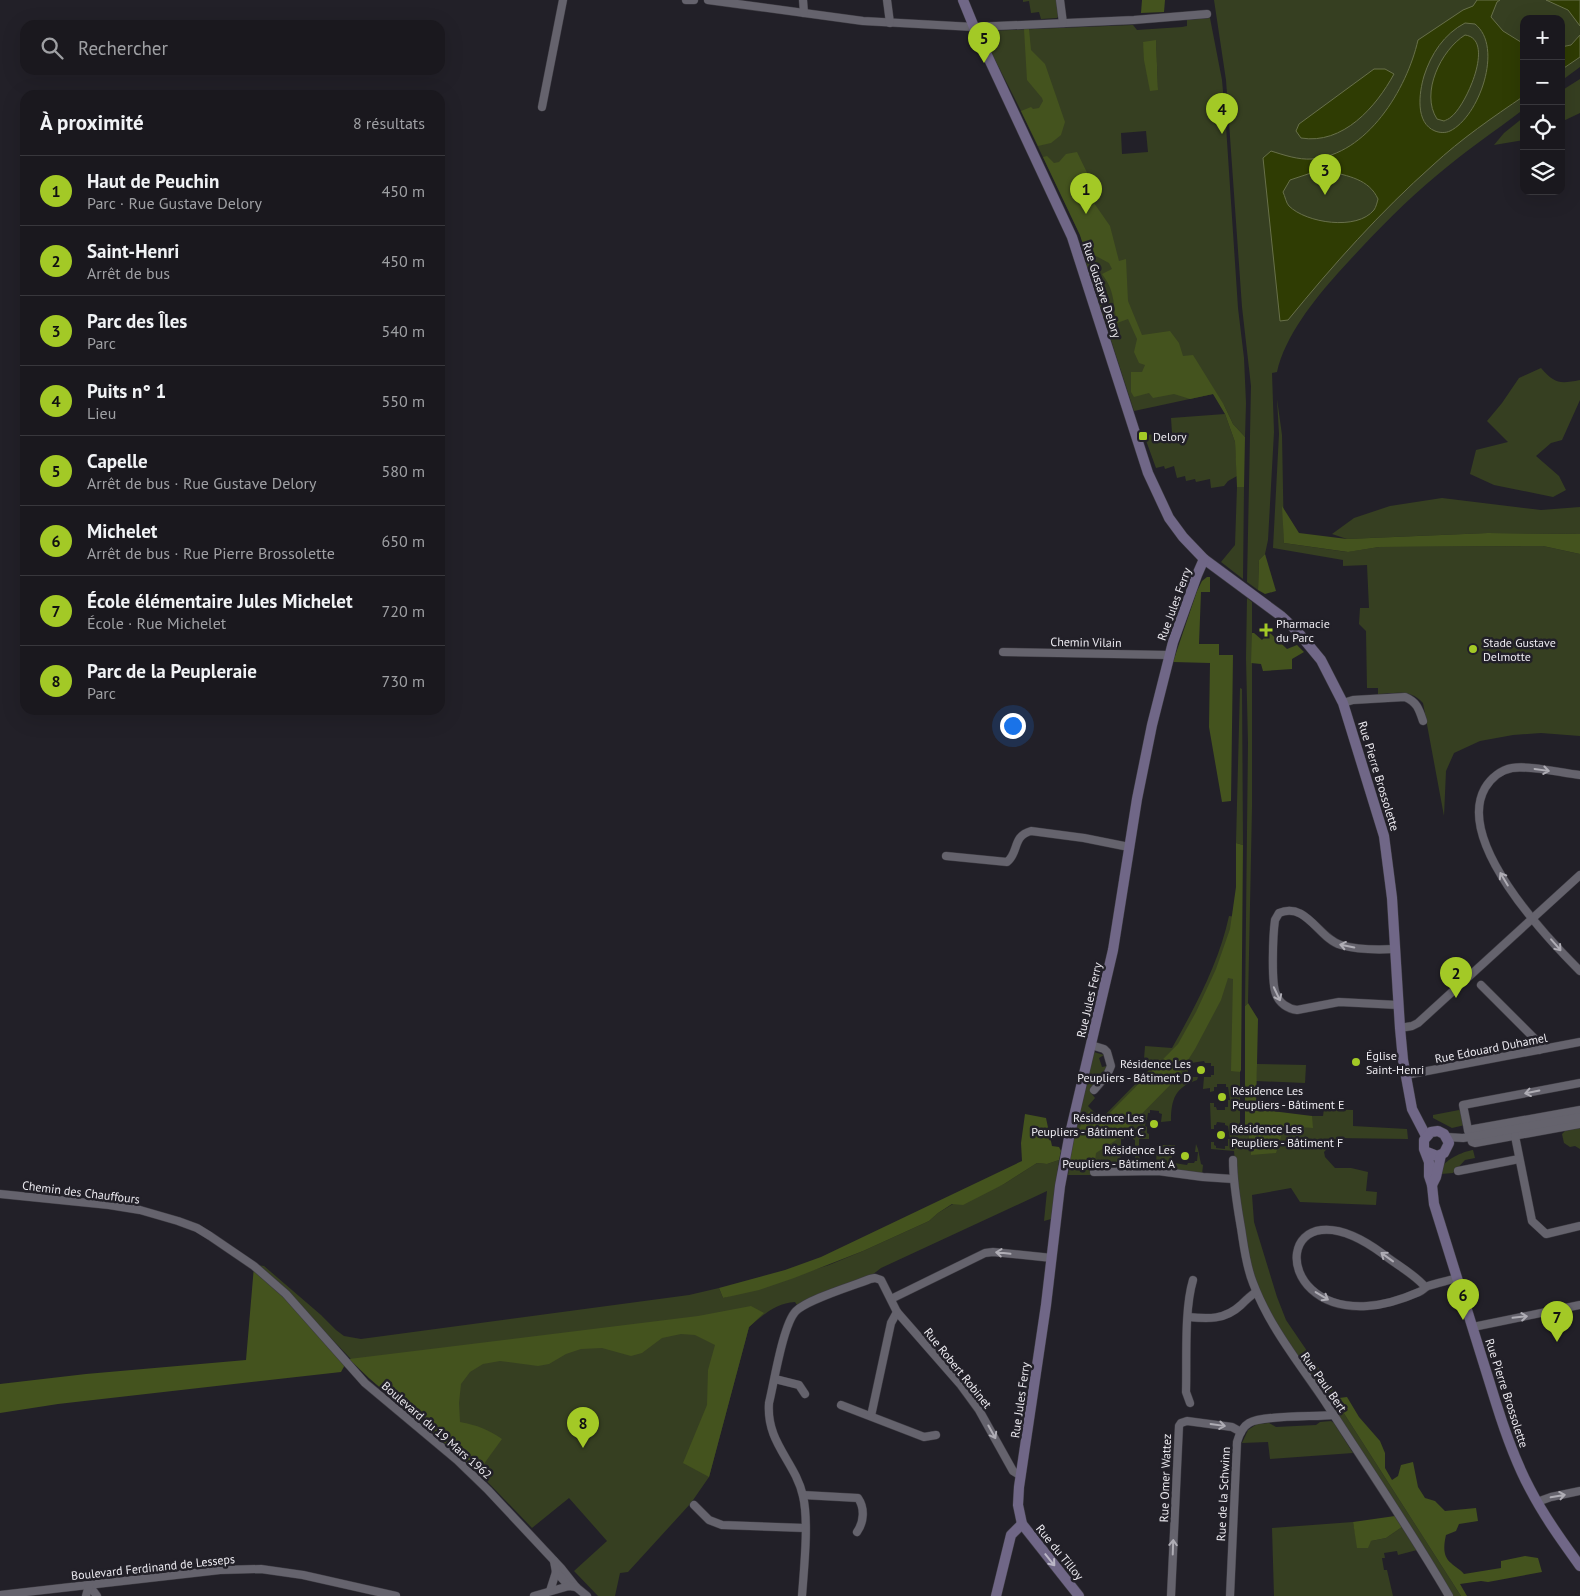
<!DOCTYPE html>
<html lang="fr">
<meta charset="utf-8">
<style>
body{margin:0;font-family:"PT Sans",sans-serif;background:#232127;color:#f1f3f6}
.controls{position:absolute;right:15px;top:15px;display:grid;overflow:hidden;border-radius:10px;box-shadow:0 5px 20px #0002}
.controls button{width:45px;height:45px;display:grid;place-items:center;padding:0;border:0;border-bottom:1px solid #38373c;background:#1a181e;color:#f1f3f6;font:25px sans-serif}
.you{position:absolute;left:1012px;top:725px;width:18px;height:18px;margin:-12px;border:4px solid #fff;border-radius:50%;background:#1a73e8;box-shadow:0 0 0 8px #1a73e833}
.badge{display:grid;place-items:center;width:32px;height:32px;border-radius:50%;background:#a3c926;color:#111;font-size:16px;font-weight:700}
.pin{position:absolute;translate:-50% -41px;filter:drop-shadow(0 1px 2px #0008)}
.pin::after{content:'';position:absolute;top:26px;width:18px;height:15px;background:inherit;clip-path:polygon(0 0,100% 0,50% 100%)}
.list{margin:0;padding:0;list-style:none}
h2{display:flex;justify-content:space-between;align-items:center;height:65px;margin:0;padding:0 20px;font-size:21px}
h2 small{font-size:16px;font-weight:400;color:#9fa0a4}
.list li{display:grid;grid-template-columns:32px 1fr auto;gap:15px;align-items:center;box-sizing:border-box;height:70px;padding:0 20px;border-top:1px solid #38373c}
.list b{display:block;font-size:19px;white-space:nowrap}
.list p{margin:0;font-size:16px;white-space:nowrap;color:#9fa0a4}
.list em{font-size:16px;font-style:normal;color:#9fa0a4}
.icon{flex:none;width:28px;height:28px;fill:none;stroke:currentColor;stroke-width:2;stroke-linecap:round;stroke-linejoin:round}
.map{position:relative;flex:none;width:1580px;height:1596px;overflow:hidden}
.search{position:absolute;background:#1a181e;box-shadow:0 5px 20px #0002;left:20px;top:20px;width:425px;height:55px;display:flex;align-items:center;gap:12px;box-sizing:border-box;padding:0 18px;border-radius:15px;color:#9fa0a4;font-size:19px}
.panel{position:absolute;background:#1a181e;box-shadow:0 5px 20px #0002;left:20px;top:90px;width:425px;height:625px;border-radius:15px}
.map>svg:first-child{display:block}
</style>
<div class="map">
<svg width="1580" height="1596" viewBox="0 0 1580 1596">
<rect width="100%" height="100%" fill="#222028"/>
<g fill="#363f21" fill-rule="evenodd">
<path d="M1023 0H1056L1059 15 1057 18 1041 19 1039 12 1031 13 1029 1 1023 2Z"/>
<path d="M1214 0H1580V67L1561 81V19H1524V109C1495 131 1464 152 1436 176 1401 205 1369 239 1338 273 1314 300 1285 336 1277 372L1272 373 1274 432 1268 540 1265 554 1259 560 1258 590 1247 582 1251 386 1242 307 1226 80Z"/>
<path d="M1210 18 1222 80 1226 126 1238 308 1244 358 1246 403 1245 437 1233 424 1224 405 1213 394 1134 411 1086 263 1088 258 1080 235 1020 109 983 36 984 31 1133 25 1137 30 1182 27 1187 26V20ZM1156 41 1158 90 1143 43ZM1146 131 1148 152 1122 154 1121 133Z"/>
<path d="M1580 79V113L1561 122V91Z"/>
<path d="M1524 117V140L1494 145 1504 133Z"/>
<path d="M1541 368C1555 384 1560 384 1580 380V400L1562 440 1551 443 1536 456 1559 476 1566 490 1553 497 1494 485 1470 474 1476 450 1508 442 1487 421 1502 403 1519 378Z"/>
<path d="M1277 399 1282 435 1284 543 1347 552 1379 547 1543 546 1580 554V736L1541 733 1513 735 1480 741 1454 753 1446 771 1444 816 1423 703C1411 689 1395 693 1378 694V688H1367L1366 631 1359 624 1360 608H1369L1367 565 1343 566V560L1273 548 1279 434Z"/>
<path d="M1225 414 1235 442 1237 476 1228 481 1224 486 1211 488 1210 479 1196 482 1195 479 1186 481 1185 476 1177 478 1174 466 1165 469 1164 466 1156 468 1144 435 1172 433 1171 418Z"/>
<path d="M1237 487H1244L1243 579 1221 562 1235 545Z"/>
<path d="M1442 498 1541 510 1580 507V534L1488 533 1347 539 1332 534 1354 518 1390 506Z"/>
<path d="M1247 598 1252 602V807L1248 1003 1245 1006 1248 743 1246 658Z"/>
<path d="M1240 688 1242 689 1243 845 1236 843Z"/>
<path d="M1229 916 1237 917V1071L1240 1072V1123L1241 1127H1245L1248 1131 1251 1154 1284 1127 1312 1128V1116H1323L1324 1109 1353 1110V1126L1407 1129 1408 1139 1337 1138 1324 1152 1325 1157 1335 1168H1351L1368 1172 1366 1191 1377 1192 1376 1205 1300 1202 1291 1188 1252 1195 1254 1222 1277 1297 1286 1320 1339 1398 1336 1401 1461 1596H1452L1285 1339 1270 1312 1255 1280 1248 1253 1238 1195 1234 1151 1211 1149V1142H1214V1145L1216 1146V1148L1225 1149V1146H1228V1139H1230L1228 1126 1225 1125V1123L1217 1122 1216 1125H1214V1129H1211L1210 1103H1214V1107H1216L1217 1110H1225V1107H1228V1100H1230L1228 1087H1226V1084H1217V1087H1214V1091L1210 1092V1088L1203 1089 1204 1077H1211V1075H1214V1066H1211V1063H1205L1204 1061 1191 1063V1065H1188V1074H1191V1077H1198L1197 1080C1175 1087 1171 1100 1171 1121L1161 1122 1162 1114 1159 1113V1111L1150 1110V1113H1148L1147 1120H1146L1145 1126 1147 1127V1133L1149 1134V1139H1139V1148H1135V1140L1133 1139V1137L1124 1136V1139H1121V1146H1119L1121 1159 1123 1160 1124 1162 1132 1163V1160H1135V1152H1139L1140 1165H1156L1157 1145H1175L1174 1151H1172V1160H1174V1163L1187 1165 1188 1163H1194L1195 1161H1197L1198 1152H1195L1196 1144 1198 1149 1201 1164 1203 1165 1202 1175 1161 1169 1094 1175H1068L1074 1138 1094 1052 1104 1055 1099 1058 1102 1067 1107 1066V1070L1092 1088 1091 1093 1095 1098 1088 1106 1101 1119 1151 1068 1144 1059 1145 1046 1172 1048C1195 1007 1219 963 1229 916Z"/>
<path d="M1257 1064 1306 1065 1305 1083 1256 1081Z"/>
<path d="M1459 1110 1463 1112 1465 1125 1452 1128 1433 1118V1115Z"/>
<path d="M1580 1128V1149L1575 1146 1570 1147 1564 1143 1562 1134 1565 1131Z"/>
<path d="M1473 1150 1475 1158 1465 1160 1453 1173 1441 1174C1441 1172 1442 1168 1443 1166 1448 1158 1465 1151 1473 1150Z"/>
<path d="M1059 1160 1051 1219 1044 1221 1047 1191 881 1268 872 1275 797 1305 795 1302C776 1303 763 1315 749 1327L709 1477 691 1503 628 1572 620 1573 615 1596H598L574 1571 607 1541 569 1498 532 1528 478 1472 369 1378 288 1293 257 1265 264 1266 321 1315 336 1330 344 1336 361 1339 689 1295 719 1288 723 1298 829 1265 863 1251 929 1221 938 1213 953 1204 1004 1184 1037 1163 1047 1164Z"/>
<path d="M1331 1421 1334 1423 1353 1453 1270 1459 1268 1442 1242 1443 1248 1430 1257 1424 1269 1423 1276 1427 1316 1425 1320 1422Z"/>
<path d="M1353 1522 1358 1548 1371 1541 1386 1538 1402 1527 1417 1550 1398 1555 1397 1551 1384 1553 1385 1558H1382L1384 1570H1387L1393 1596H1274L1272 1528Z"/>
</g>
<g fill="#44531e">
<path d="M1142 0H1165L1164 12 1141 13Z"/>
<path d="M1024 29H1029L1031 50 1045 64 1065 122 1061 135 1051 143 1038 146 1021 111 1031 107 1033 109 1039 108 1043 101 1042 98 1027 80Z"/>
<path d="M1156 40 1158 90 1150 91 1144 60 1143 42Z"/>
<path d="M1077 152 1093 185 1094 203 1110 226 1119 261 1126 259 1128 301 1142 335 1170 331 1179 343 1183 356 1193 355 1224 405 1233 424 1245 437 1244 487H1237L1235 442 1225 414 1213 394 1190 399 1174 394 1153 398 1149 393 1134 397 1131 392V372H1142L1145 365 1139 363 1134 352 1137 339 1128 319 1117 323C1113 303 1115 291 1102 274L1112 269 1109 263 1094 255 1087 257 1080 235 1043 157 1047 156 1054 163 1059 162 1066 154Z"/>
<path d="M1282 506 1299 533 1347 539 1488 533 1580 534V554L1543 546 1379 547 1348 552 1284 543Z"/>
<path d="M1265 554 1276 591 1265 594 1258 590 1259 560Z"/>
<path d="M1207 577H1210V592H1201L1199 644H1219V655H1233L1231 801 1222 802 1209 727 1210 663 1173 662 1197 591 1202 581Z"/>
<path d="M1269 632 1287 649 1297 645 1304 652 1292 659V669L1263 671 1261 664 1251 663 1252 633H1254L1262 640Z"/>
<path d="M1236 843 1243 845 1241 1070 1240 1072 1231 1071 1233 979 1228 978 1221 1000 1195 1049 1176 1079 1116 1140 1096 1153 1094 1169 1076 1168 1069 1163 1074 1138 1089 1111 1101 1122 1178 1044 1196 1012 1216 969 1230 929 1236 887Z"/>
<path d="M1248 1003 1258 1019 1256 1109 1312 1116 1313 1128 1284 1127 1276 1153 1251 1155 1248 1131 1245 1127V1006Z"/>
<path d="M1025 1114 1046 1118 1052 1146 1059 1147 1061 1151 1059 1160 1047 1164 1037 1163 1004 1184 963 1205 952 1204 938 1213 929 1221 863 1251 794 1278 759 1290 723 1298 719 1288 785 1270 821 1257 1022 1161 1021 1143Z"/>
<path d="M254 1266 286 1294 346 1363 341 1372 58 1404 0 1413V1384L86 1374 246 1360Z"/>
<path d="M751 1306 764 1313 749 1327 709 1477 683 1463 707 1405 708 1370 715 1345 695 1335 681 1334 662 1338 642 1353 631 1356 602 1348 581 1349 566 1354 549 1364 538 1366 500 1361 483 1364 470 1372 461 1384 459 1403 460 1422C477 1425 489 1430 502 1439L478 1472 369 1378 349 1359 698 1316Z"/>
<path d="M1347 1397 1359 1417 1380 1441 1385 1453V1468L1392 1480 1398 1476 1401 1465 1413 1462 1418 1487 1425 1498 1435 1501 1445 1511 1476 1508 1478 1521 1459 1524 1456 1531 1446 1535C1444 1544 1442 1556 1451 1563 1455 1567 1460 1569 1464 1574L1501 1568V1561L1525 1556 1538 1558 1542 1572 1488 1582 1481 1581 1460 1584 1467 1596H1461L1336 1401 1339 1398Z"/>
<path d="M1395 1516 1402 1527 1386 1538 1371 1541 1368 1548H1357L1353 1522Z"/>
</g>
<g fill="#2f3c03" stroke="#68704a" fill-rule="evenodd">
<path d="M1477 0H1500L1497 2 1491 17 1503 31 1524 44V96C1493 117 1461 139 1433 165 1380 212 1333 265 1288 320L1280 321 1263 158 1271 151C1284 155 1298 160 1312 159 1367 155 1407 89 1418 40L1463 10 1473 6ZM1465 23 1475 24C1504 47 1479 117 1450 131 1446 133 1440 133 1435 131 1415 123 1419 93 1424 76 1431 54 1444 34 1465 23ZM1328 171C1348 176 1369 179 1378 199 1377 203 1376 207 1374 210 1357 231 1306 223 1289 206 1286 203 1285 196 1283 192L1290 180 1311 173Z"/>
<path d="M1546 0H1580V26L1568 10Z"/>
<path d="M1465 35C1496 39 1466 106 1451 117 1449 119 1446 120 1444 121L1437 119C1420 93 1441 50 1465 35Z"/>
<path d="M1580 35V57L1561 70V47L1571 45Z"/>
<path d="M1374 69H1385L1394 74C1376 107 1343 145 1301 138L1296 131 1299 124Z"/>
</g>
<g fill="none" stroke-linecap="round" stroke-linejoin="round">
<g stroke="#3d3b42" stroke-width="9">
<g id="street">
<path d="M686 0H694"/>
<path d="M708 0 863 21 974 27 1134 20 1207 14"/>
<path d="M803 0 804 13"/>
<path d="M887 0 890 23"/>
<path d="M1060 0 1063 23"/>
<path d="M542 107 563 0"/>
<path d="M1003 652 1169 655"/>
<path d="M1343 703 1353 700 1405 697C1417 702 1419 709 1423 721"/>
<path d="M1580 775C1561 773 1530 765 1512 768 1501 770 1491 778 1485 788 1455 841 1545 936 1580 971"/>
<path d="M946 856 1007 862C1019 853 1012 836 1031 831L1084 838 1129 847"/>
<path d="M1395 949C1377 950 1358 950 1341 945 1319 939 1306 901 1279 913L1275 920C1273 934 1271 983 1276 994 1279 1003 1288 1009 1297 1010L1339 1002 1398 1005"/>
<path d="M1481 985 1535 1039 1539 1050"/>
<path d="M1400 1028 1412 1026 1418 1023 1580 875"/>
<path d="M1091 1045 1104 1049 1107 1052 1111 1066 1107 1075 1094 1090"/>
<path d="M1406 1075 1580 1042"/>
<path d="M1580 1110 1468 1130 1472 1142 1475 1143 1580 1124"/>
<path d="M1468 1130 1463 1105 1580 1083"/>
<path d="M1515 1136 1532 1221 1546 1234 1580 1226"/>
<path d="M1447 1137 1463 1138 1580 1117"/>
<path d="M1233 1160C1233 1183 1237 1205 1241 1228 1244 1247 1246 1266 1253 1283 1269 1326 1299 1363 1324 1400 1366 1465 1410 1529 1449 1596"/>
<path d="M1458 1171 1519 1159"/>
<path d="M1094 1172 1158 1171 1203 1177 1233 1179"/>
<path d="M0 1194 109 1205 140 1210 178 1221 197 1228 210 1236 254 1266 286 1294 365 1383 457 1460 488 1490 561 1568 576 1587 587 1596"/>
<path d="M1425 1287C1416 1275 1395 1264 1383 1254 1277 1176 1265 1312 1367 1306 1384 1305 1403 1299 1419 1292 1422 1291 1424 1288 1428 1286 1437 1283 1447 1281 1457 1278"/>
<path d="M891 1299 985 1253 993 1252 1052 1258"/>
<path d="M1188 1317C1208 1319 1225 1320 1241 1305 1246 1300 1250 1296 1256 1292"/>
<path d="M1473 1327 1580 1305"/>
<path d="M775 1379 799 1385 805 1394"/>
<path d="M1190 1403 1186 1392C1187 1359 1184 1310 1193 1280"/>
<path d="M841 1405 924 1437 936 1435"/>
<path d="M871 1416 891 1323 897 1312"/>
<path d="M803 1495 858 1498C865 1508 864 1522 857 1532"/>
<path d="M1537 1502 1551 1497 1580 1491"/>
<path d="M694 1505 709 1520 722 1525 805 1528"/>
<path d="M556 1572 569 1586"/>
<path d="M89 1585 97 1596"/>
<path d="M550 1591 556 1572 554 1561"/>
<path d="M0 1595 220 1570 261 1569 303 1575 396 1596"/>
<path d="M86 1596 89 1585"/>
<path d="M534 1596 569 1586 576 1587"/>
<path d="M802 1596C804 1568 809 1522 803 1496 795 1461 766 1443 769 1403 774 1383 783 1324 796 1311 808 1299 853 1286 870 1279L875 1278 881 1280 897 1312 960 1384 979 1410 1013 1471 1021 1476"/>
<path d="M1171 1596 1179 1426 1181 1423 1187 1421 1232 1427 1241 1432"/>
<path d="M1230 1596 1237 1442C1239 1435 1242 1427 1249 1423 1262 1415 1315 1417 1334 1415"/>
</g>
</g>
<g stroke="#3d3b42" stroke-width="11">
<g id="secondary">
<path d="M963 0 974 27 1072 237 1148 473 1169 518 1183 537 1204 559 1281 616 1297 631 1321 660 1343 703 1384 836 1392 898 1400 1028 1403 1060 1412 1109 1426 1136"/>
<path d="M1427 1152 1437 1156 1444 1153 1449 1143 1444 1134 1438 1131 1431 1132 1424 1140V1149L1429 1162V1176L1432 1185 1434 1204 1496 1403C1505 1432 1515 1461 1530 1489 1544 1516 1562 1541 1580 1566"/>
<path d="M1432 1185 1436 1177 1441 1155"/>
<path d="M996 1596 1011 1535 1022 1524"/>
<path d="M1079 1596 1022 1524 1018 1505 1019 1487 1046 1305 1060 1186 1069 1138 1113 950 1137 799 1152 725 1173 642 1197 575 1204 559"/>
</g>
</g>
<use href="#street" stroke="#65636d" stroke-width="8"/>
<use href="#secondary" stroke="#706787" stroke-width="10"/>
</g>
<defs><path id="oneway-shaft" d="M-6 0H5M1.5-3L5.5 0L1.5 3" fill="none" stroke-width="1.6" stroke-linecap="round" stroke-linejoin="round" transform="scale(1.25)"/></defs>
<g stroke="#afadb5">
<use href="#oneway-shaft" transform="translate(1542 770) rotate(8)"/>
<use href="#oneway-shaft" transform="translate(1504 879) rotate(-121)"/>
<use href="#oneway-shaft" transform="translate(1556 945) rotate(49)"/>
<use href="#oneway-shaft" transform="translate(1347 946) rotate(-168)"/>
<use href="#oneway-shaft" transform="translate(1277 994) rotate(65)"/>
<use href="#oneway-shaft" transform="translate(1532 1092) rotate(169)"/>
<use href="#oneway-shaft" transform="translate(1003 1253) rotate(-174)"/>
<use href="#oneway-shaft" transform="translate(1387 1257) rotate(-144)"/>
<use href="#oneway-shaft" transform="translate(1322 1296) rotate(31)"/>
<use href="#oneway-shaft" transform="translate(1520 1317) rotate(-6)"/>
<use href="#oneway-shaft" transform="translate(1218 1425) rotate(8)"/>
<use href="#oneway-shaft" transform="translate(992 1432) rotate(61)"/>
<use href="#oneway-shaft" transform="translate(1558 1496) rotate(-10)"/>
<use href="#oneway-shaft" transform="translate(1173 1547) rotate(-88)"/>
</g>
<use stroke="#bab6c6" href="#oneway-shaft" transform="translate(1050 1560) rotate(51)"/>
<g fill="#a3c926" stroke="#222028" stroke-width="2">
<rect x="1138" y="431" width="10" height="10" rx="2.5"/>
<path d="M1263.5 622.5h5v5h5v5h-5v5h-5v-5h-5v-5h5z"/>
<circle cx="1473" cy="649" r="5"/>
<circle cx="1356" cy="1062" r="5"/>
<circle cx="1201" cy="1070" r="5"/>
<circle cx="1222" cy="1097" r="5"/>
<circle cx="1154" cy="1124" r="5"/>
<circle cx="1221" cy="1135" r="5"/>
<circle cx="1185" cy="1156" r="5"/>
</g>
<g text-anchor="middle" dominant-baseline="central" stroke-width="5" stroke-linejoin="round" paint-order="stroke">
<g font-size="12" fill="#eceaf0" stroke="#222028">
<text transform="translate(1102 290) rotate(72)">Rue Gustave Delory</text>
<text transform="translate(1174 604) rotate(-70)">Rue Jules Ferry</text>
<text transform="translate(1086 642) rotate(1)">Chemin Vilain</text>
<text transform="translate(1379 776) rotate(73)">Rue Pierre Brossolette</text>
<text transform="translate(1089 1000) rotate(-77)">Rue Jules Ferry</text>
<text transform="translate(1491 1048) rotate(-11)">Rue Edouard Duhamel</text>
<text transform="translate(81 1192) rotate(7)">Chemin des Chauffours</text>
<text transform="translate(958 1368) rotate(51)">Rue Robert Robinet</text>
<text transform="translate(1324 1382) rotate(55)">Rue Paul Bert</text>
<text transform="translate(1507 1393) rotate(72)">Rue Pierre Brossolette</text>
<text transform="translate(1020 1400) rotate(-82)">Rue Jules Ferry</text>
<text transform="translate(437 1430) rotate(41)">Boulevard du 19 Mars 1962</text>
<text transform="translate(1165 1478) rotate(-88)">Rue Omer Wattez</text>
<text transform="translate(1223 1494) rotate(-87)">Rue de la Schwinn</text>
<text transform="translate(1060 1552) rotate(51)">Rue du Tilloy</text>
<text transform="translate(153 1567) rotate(-6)">Boulevard Ferdinand de Lesseps</text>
</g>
<g font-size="12" fill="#eceaf0" stroke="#222028" text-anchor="start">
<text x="1153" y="436">Delory</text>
<text x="1276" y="623">Pharmacie<tspan x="1276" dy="14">du Parc</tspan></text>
<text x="1483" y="642">Stade Gustave<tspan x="1483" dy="14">Delmotte</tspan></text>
<text x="1366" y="1055">Église<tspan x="1366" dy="14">Saint-Henri</tspan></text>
<text x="1191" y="1063" text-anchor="end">Résidence Les<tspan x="1191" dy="14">Peupliers - Bâtiment D</tspan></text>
<text x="1232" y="1090">Résidence Les<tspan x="1232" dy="14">Peupliers - Bâtiment E</tspan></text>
<text x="1144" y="1117" text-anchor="end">Résidence Les<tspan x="1144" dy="14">Peupliers - Bâtiment C</tspan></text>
<text x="1231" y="1128">Résidence Les<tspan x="1231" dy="14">Peupliers - Bâtiment F</tspan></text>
<text x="1175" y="1149" text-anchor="end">Résidence Les<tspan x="1175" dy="14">Peupliers - Bâtiment A</tspan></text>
</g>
</g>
</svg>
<div class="controls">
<button>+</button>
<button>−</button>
<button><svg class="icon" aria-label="locate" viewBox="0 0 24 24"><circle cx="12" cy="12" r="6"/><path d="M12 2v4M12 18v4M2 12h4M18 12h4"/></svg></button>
<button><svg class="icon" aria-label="layers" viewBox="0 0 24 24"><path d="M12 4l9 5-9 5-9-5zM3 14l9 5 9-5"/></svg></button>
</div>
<div class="you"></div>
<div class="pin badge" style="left:1086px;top:214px">1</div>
<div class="pin badge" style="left:1456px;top:998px">2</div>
<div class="pin badge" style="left:1325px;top:195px">3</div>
<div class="pin badge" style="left:1222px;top:134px">4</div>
<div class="pin badge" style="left:984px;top:63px">5</div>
<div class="pin badge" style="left:1463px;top:1320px">6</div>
<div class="pin badge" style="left:1557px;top:1342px">7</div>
<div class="pin badge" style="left:583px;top:1448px">8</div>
<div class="search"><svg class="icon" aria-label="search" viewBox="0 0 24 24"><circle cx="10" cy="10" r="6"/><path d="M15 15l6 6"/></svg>Rechercher</div>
<section class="panel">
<h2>À proximité<small>8 résultats</small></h2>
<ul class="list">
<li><span class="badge">1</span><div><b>Haut de Peuchin</b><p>Parc · Rue Gustave Delory</p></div><em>450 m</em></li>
<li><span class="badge">2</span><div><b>Saint-Henri</b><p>Arrêt de bus</p></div><em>450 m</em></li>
<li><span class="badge">3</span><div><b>Parc des Îles</b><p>Parc</p></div><em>540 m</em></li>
<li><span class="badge">4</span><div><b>Puits n° 1</b><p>Lieu</p></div><em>550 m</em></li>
<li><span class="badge">5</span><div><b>Capelle</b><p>Arrêt de bus · Rue Gustave Delory</p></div><em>580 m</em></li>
<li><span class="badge">6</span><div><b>Michelet</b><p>Arrêt de bus · Rue Pierre Brossolette</p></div><em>650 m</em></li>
<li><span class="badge">7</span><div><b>École élémentaire Jules Michelet</b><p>École · Rue Michelet</p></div><em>720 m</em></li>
<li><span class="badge">8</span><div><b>Parc de la Peupleraie</b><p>Parc</p></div><em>730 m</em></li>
</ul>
</section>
</div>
